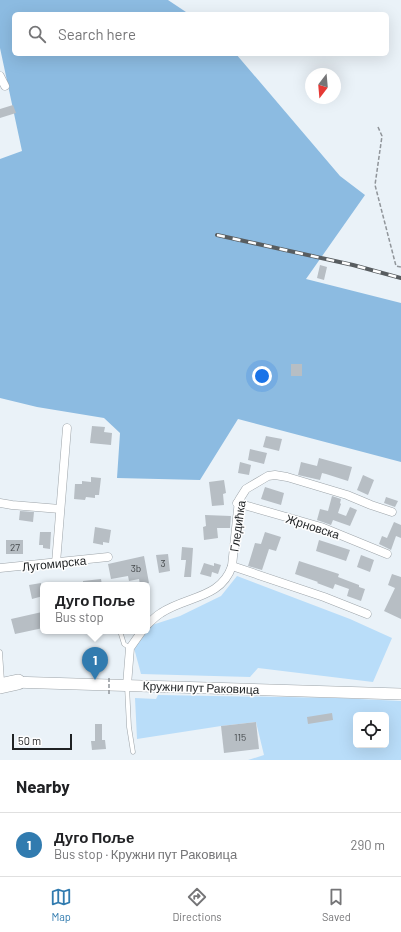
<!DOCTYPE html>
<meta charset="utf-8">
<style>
body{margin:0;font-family:Barlow,sans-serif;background:#f6f6f6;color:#202124}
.controls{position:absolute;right:12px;bottom:12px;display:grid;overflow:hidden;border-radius:6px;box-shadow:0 4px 16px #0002}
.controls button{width:36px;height:36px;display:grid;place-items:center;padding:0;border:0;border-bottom:1px solid #e0e0e0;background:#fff;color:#202124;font:20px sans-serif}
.compass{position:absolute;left:305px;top:68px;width:36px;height:36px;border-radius:50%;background:#fff;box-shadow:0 4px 16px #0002;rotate:196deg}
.scale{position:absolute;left:12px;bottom:10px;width:60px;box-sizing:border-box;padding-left:4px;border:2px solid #1f2224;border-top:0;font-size:11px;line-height:14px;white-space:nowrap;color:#1f2224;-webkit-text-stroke:3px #fefefe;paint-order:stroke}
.you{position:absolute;left:262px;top:376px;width:14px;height:14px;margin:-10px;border:3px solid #fff;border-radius:50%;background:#1a73e8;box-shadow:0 0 0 6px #1a73e833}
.badge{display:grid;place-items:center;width:26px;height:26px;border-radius:50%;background:#317baf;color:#fff;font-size:13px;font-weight:700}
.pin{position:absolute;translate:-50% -33px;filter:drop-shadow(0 1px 2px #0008)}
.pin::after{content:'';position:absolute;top:21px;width:14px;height:12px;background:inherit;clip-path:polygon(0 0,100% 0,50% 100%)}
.popup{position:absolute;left:40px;top:582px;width:110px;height:52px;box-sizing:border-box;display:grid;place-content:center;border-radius:6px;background:#fff;filter:drop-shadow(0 1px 3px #0005);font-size:13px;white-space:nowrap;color:#757577}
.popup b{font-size:15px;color:#202124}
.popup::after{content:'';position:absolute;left:50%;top:100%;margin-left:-8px;border:8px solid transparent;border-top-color:#fff}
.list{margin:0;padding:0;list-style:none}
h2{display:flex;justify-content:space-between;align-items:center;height:52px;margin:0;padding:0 16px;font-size:17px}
h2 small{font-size:13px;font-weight:400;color:#757577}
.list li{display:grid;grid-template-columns:26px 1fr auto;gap:12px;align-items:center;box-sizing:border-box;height:64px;padding:0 16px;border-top:1px solid #e0e0e0}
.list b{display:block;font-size:15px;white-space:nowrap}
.list p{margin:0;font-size:13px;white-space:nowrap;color:#757577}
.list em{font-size:13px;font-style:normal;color:#757577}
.icon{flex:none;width:22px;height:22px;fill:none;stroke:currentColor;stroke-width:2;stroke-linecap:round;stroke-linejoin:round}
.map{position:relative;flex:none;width:401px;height:760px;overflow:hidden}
.search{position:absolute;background:#fff;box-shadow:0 4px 16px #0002;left:12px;right:12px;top:12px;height:44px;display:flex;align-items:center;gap:10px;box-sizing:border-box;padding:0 14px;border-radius:6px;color:#757577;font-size:15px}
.sheet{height:116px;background:#fff}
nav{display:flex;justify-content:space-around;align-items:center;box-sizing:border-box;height:56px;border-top:1px solid #e0e0e0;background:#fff;font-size:11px;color:#757577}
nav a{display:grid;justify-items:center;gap:2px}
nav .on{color:#317baf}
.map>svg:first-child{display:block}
</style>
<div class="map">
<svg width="401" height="760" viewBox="0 0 401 760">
<rect width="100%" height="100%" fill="#eaf2f8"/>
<g fill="#b9ddf9" fill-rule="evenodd">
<path d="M237 576 350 619 392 638 373 682 258 668 250 677 141 674 134 648 152 625 180 616 221 596Z"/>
<path d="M158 695 338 698 401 701V760H248L264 755 256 722 221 726 137 739 135 698 156 699ZM356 715H386V745H356Z"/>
</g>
<path fill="#8cbbe1" d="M0 0H168L189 14H14V54H236L340 176 365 195 306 279 401 303V462L238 419 200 480 117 478 120 433 104 418 37 407 0 398V159L22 151 0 48Z"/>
<g fill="#b7bec4">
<path d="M13 105 16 113 0 118V109Z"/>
<path d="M320 265 327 267 324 280 317 278Z"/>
<rect x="291" y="364" width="11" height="12"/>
<path d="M92 426 105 427 104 432 112 433 111 445 90 443Z"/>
<path d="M266 436 282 439 279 451 263 447Z"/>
<path d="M250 449 267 453 264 464 248 460Z"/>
<path d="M319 458 352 467 348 481 326 474 322 473 320 480 298 475 301 462 317 466Z"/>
<path d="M240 462 251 465 249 475 238 473Z"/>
<path d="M363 475 374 480 368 495 357 490Z"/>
<path d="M91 477 101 478 99 495H95V498L86 497 85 500 74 499 75 484H82V481L91 482Z"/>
<path d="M224 480 226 493 223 494 224 505 212 506 209 482Z"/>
<path d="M265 487 284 493 281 505 261 499Z"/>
<path d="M332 496 341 499 340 503 341 504 338 513 346 516 350 507 357 510 350 526 333 520 331 525 317 520 320 509 328 511Z"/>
<path d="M386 497 398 501 395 507 384 503Z"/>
<path d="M20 511 34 512 33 522 19 520Z"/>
<path d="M205 515 231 516 230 528H217L218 538 204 540 203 527 206 526Z"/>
<path d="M394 522 401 525V538L396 536 391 550 379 544 382 536 387 538Z"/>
<path d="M95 527 111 530 109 543 103 542V545L93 543Z"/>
<path d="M40 532H51L50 549 43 548V545H39Z"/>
<path d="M265 532 281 537 276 551 269 549 262 570 248 566 255 543 261 544Z"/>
<rect x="6" y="540" width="17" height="14"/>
<path d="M319 540 350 550 346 561 316 551Z"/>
<path d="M182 547 193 548 191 577H184L186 560H181Z"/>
<path d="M168 554 170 571 159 573 156 555Z"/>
<path d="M361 555 374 560 370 572 357 567Z"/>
<path d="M144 556 149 583 140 585 139 579 129 581 128 576 111 579 108 564Z"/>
<path d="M299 561 339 574 338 577 359 585V587L365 589 361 601 347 596 349 589 335 584 333 589 317 583 318 582 295 574Z"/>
<path d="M204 563 214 566V563L221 565 218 574 212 572 211 577 200 574Z"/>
<path d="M392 574 401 577V619L384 611 395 588 388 585Z"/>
<path d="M101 579 102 585H83V581Z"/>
<path d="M41 583V586H43V596L32 599 29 585Z"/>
<path d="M42 612 43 628 15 634 11 619Z"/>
<path d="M332 713 333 720 308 724 307 717Z"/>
<path d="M256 722 259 749 224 753 221 726Z"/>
<path d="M95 724H102V740H105L106 749 92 750 91 741H95Z"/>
</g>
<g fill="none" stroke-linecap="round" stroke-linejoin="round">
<g stroke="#9da4a9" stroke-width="5">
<g id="service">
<path d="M120 631 124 644 130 648"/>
<path d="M0 652 2 681"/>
<path d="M127 686 129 727 133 752"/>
</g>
</g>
<g stroke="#9da4a9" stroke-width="9">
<g id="minor">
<path d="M0 76 5 86"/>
<path d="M0 503 12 505 60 509"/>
<path d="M237 503 321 527 387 554"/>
<path d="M56 563 67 428"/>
<path d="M232 566 324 597 367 614"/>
<path d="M0 568 108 557"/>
<path d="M147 625C151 621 156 616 161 613 186 596 221 599 232 566L239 500 246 489 268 476 275 475 287 477 347 495 371 505 392 512"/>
<path d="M127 685 130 648 142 631"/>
</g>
</g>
<g stroke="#9da4a9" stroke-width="12">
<path id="secondary" d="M11 682 401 694"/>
</g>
<g stroke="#9da4a9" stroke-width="16">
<path id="motorway" d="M0 686 18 682"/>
</g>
<path stroke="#90959a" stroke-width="1.5" stroke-dasharray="4 2" stroke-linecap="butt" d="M378 127 382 136 375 185 396 266 401 267"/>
<use href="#service" stroke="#fff" stroke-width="4"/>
<use href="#minor" stroke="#fff" stroke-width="8"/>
<use href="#secondary" stroke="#fff" stroke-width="11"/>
<use href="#motorway" stroke="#fff" stroke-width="15"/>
<g stroke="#585d60" stroke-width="4">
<path id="rail" d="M217 235 353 265 401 278"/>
</g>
<use href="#rail" stroke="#fefefe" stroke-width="2.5" stroke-dasharray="8" stroke-linecap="butt"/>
<path stroke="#90959a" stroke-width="1.5" stroke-dasharray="4 2" stroke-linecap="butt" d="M109 694V678"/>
</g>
<g text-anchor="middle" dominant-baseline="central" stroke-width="3" stroke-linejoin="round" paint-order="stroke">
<g font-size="10" fill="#45494c">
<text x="15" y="547">27</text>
<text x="163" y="563">3</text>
<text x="136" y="568">3b</text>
<text x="240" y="737">115</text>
</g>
<g font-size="12" fill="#1f2224" stroke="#fefefe">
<text transform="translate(237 526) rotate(-82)">Гледићка</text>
<text transform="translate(313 526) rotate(18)">Жрновска</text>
<text transform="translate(54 563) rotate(-6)">Лугомирска</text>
<text transform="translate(201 687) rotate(2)">Кружни пут Раковица</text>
</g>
</g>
</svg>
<div class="controls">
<button><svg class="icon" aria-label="locate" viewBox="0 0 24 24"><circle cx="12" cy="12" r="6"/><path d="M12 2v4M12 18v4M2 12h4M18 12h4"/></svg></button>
</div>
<svg class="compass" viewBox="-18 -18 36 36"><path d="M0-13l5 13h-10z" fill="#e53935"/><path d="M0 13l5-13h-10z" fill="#757577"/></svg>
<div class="scale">50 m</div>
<div class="you"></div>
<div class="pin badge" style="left:95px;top:680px">1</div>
<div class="popup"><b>Дуго Поље</b>Bus stop</div>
<div class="search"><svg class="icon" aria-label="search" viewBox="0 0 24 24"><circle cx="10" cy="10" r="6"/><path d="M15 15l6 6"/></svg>Search here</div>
</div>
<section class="sheet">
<h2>Nearby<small></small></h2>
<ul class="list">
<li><span class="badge">1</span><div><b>Дуго Поље</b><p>Bus stop · Кружни пут Раковица</p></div><em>290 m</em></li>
</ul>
</section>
<nav>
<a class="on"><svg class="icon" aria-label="map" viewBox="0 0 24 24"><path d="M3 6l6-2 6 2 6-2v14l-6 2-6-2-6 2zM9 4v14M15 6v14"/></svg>Map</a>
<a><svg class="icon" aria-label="directions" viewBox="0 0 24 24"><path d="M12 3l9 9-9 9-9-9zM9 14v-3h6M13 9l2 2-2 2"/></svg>Directions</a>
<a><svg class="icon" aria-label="saved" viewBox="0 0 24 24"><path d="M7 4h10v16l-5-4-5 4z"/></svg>Saved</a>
</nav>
